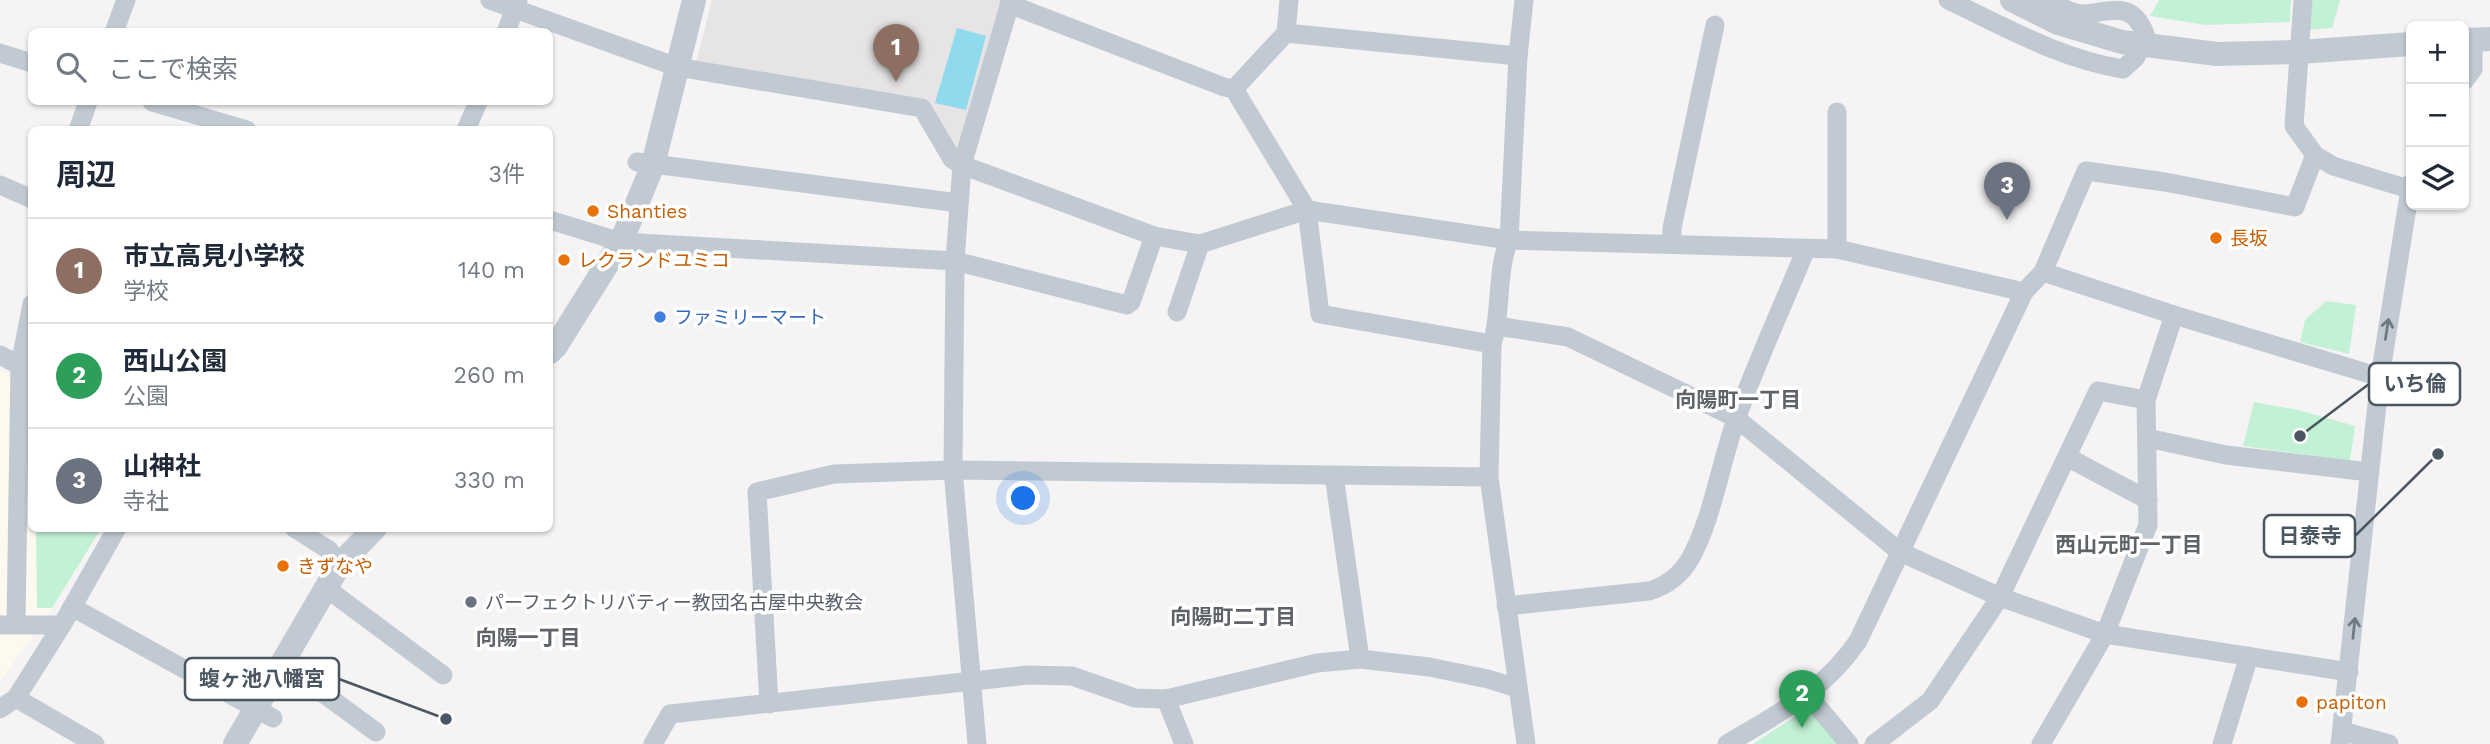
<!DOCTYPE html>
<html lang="ja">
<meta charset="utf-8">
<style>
body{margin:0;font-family:"Work Sans","Noto Sans JP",sans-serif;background:#f2f2f3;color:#1f2937}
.controls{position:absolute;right:21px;top:21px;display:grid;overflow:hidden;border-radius:10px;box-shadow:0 2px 5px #0004}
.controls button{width:63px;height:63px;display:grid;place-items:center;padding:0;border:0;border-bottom:2px solid #e0e1e3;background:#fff;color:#1f2937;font:35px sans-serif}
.you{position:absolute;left:1024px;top:499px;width:24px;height:24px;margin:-18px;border:5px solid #fff;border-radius:50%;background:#1a73e8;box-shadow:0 0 0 10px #1a73e833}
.badge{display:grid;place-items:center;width:46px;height:46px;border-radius:50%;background:#2563eb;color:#fff;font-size:23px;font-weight:700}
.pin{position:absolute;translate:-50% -58px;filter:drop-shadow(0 2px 4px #0008)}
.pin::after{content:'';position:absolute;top:37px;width:24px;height:21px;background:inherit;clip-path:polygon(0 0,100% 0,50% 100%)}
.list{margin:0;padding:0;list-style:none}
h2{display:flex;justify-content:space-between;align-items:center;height:91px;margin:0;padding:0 28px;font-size:30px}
h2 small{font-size:23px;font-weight:400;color:#747a83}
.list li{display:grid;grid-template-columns:46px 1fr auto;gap:21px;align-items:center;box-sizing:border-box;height:105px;padding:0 28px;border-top:2px solid #e0e1e3}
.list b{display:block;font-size:26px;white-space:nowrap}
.list p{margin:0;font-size:23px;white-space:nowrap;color:#747a83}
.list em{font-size:23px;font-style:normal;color:#747a83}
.icon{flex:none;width:38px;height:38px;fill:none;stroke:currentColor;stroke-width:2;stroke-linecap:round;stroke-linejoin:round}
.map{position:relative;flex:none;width:2490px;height:744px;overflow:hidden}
.search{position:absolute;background:#fff;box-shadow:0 2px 5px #0004;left:28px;top:28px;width:525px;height:77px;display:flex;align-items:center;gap:18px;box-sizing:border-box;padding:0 24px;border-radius:10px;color:#747a83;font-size:26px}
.panel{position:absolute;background:#fff;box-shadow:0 2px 5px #0004;left:28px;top:126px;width:525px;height:406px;border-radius:10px}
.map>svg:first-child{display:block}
</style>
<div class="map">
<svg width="2490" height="744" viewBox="0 0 2490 744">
<rect width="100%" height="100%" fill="#f5f3f3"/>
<path fill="#fdf9ef" d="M0 370 31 388 32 528 102 529 52 608 0 682Z"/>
<path fill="#e6e4e5" d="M712 0H1003L962 148 954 151 929 101 696 63Z"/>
<g fill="#c3f1d5">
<path d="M2159 0H2291L2290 22 2205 25 2150 16Z"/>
<path d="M2310 0H2340L2332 28 2307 30Z"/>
<path d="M2326 301 2356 305 2349 354 2300 342 2305 320Z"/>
<path d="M2254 402 2298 410 2355 426 2350 461 2243 446Z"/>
<path d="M36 529H101L52 608H37Z"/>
<path d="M1802 712H1815L1840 744H1753Z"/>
</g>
<path fill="#90daee" d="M957 28 986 36 966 110 935 103Z"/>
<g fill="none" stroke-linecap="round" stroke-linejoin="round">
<g stroke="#c1cad2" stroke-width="19">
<path d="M490 0 677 67 922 108 952 159 962 165 1154 236 1200 244 1307 210 1509 240 1837 249 2024 292"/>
<path d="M1524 0 1518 56 1509 240C1496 272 1502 311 1492 344L1489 477 1526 744"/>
<path d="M1948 0C2005 27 2060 59 2123 69L2136 57 2145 34C2132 0 2111 12 2083 14 2071 14 2058 5 2046 0"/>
<path d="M2303 0 2294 126 2315 155 2333 166 2409 189"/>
<path d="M1009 4 1224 87 1234 89 1307 210 1320 314 1492 344"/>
<path d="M114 32 126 0"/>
<path d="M506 32 518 0"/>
<path d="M1286 33 1518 56"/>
<path d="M0 53 32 63"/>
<path d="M2464 81 2473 69V40"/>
<path d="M1234 89 1286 33 1289 0"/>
<path d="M152 102 247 130"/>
<path d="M78 130 88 102"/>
<path d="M466 130 478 102"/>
<path d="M637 162 959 203"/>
<path d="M0 185 32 199"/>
<path d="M550 220 621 242 955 261 1127 305 1131 302 1154 236"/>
<path d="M1672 243V228L1715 25"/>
<path d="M1837 249V112"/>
<path d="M2043 272 2174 315 2380 377"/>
<path d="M1177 312 1200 244"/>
<path d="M1497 326 1568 337 1736 418 1900 552 2000 597 2105 634 2349 672"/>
<path d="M0 355 30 371"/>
<path d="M2147 438 2226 455 2369 472"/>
<path d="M2067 457 2148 500"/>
<path d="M1334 475 1360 659"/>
<path d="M294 528 329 550 340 564"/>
<path d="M326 588 443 675"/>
<path d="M1506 606 1649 591C1666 586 1680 576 1690 559 1713 518 1720 463 1737 417 1757 361 1783 305 1806 249"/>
<path d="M72 607 273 718"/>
<path d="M16 624 20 365 32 304"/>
<path d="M0 625H62L117 528"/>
<path d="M282 663 376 732"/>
<path d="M1808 695 1849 744"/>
<path d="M16 698 95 744"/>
<path d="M1166 699 1184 744"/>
<path d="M769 704 757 492 834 474 953 470 1489 477"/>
<path d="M0 709 16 698 62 625"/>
<path d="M2342 731 2389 744"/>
<path d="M653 744 670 714 1028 675 1072 676 1135 698 1166 699 1317 663 1360 659 1429 667 1488 679 1517 688"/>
<path d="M977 744 953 470 955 261 962 165 1011 0"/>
<path d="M1727 744C1777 714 1824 691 1858 641L2024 292 2043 272 2086 171 2165 182 2295 207 2315 155"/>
<path d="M1874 744 1930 701 2000 597 2098 391 2146 400"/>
<path d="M2041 744 2105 634 2148 525 2146 400 2174 315"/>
<path d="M2222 744 2249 656"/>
<path d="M2340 744 2380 377 2411 183"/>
</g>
<g stroke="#c1cad2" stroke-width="24">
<path d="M2464 40 2490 39"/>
<path d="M2217 54 2299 52 2411 44"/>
<path d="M550 352 556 346 621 242 653 165 694 0"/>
<path d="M235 744 340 564 375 528"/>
</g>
<path stroke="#c1cad2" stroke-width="24" d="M2012 0 2058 23 2122 42 2217 54"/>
</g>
<defs><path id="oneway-shaft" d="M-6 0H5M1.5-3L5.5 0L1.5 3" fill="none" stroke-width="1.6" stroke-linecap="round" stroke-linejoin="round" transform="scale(1.75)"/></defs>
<g stroke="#6e7983">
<use href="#oneway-shaft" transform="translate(2387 329) rotate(-81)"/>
<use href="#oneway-shaft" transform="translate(2354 628) rotate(-84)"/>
</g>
<g fill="#e8710a" stroke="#fff" stroke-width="2.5">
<circle cx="593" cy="211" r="7"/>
<circle cx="2216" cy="238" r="7"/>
<circle cx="564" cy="260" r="7"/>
<circle cx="283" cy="566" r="7"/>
<circle cx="2302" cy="702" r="7"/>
</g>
<circle fill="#3f7fe0" stroke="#fff" stroke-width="2.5" cx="660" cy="317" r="7"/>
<circle fill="#6b7280" stroke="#fff" stroke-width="2.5" cx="471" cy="602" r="7"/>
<g text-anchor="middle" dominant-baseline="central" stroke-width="7" stroke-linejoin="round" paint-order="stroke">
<g font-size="19" fill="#c56008" stroke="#fff" text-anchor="start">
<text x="607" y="211">Shanties</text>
<text x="2230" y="238">長坂</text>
<text x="578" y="260">レクランドユミコ</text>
<text x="297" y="566">きずなや</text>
<text x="2316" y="702">papiton</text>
</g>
<g font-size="19" fill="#366cbe" stroke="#fff" text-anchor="start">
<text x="674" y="317">ファミリーマート</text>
</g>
<g font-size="19" fill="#5b616d" stroke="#fff" text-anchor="start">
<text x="485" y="602">パーフェクトリバティー教団名古屋中央教会</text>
</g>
<g font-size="21" font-weight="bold" fill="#5f6368" stroke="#fff">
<text x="1738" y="399">向陽町一丁目</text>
<text x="2129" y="544">西山元町一丁目</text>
<text x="1233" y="616">向陽町二丁目</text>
<text x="528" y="637">向陽一丁目</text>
</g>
</g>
<path fill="none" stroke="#4a5661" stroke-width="2.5" d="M2300 436L2369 384M2438 454L2355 536M446 719L339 679"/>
<g fill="#4a5661" stroke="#fff" stroke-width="2.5">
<circle cx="2300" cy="436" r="7"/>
<circle cx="2438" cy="454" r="7"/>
<circle cx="446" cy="719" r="7"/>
</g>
<g fill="#fff" stroke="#4a5661" stroke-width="2.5">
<rect x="2369" y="363" width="91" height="42" rx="7"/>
<rect x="2264" y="515" width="91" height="42" rx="7"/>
<rect x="185" y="658" width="154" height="42" rx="7"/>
</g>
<g font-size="21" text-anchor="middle" font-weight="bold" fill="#4a5661">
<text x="2415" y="391">いち倫</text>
<text x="2310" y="543">日泰寺</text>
<text x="262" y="686">蝮ヶ池八幡宮</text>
</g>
</svg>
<div class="controls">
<button>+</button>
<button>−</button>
<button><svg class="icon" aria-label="layers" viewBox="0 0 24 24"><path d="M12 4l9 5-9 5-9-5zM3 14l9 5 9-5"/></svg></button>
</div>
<div class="you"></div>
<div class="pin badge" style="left:896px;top:82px;background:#8d6e63">1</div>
<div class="pin badge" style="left:1802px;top:728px;background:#2e9e5b">2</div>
<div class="pin badge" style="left:2007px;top:220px;background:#6b7280">3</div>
<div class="search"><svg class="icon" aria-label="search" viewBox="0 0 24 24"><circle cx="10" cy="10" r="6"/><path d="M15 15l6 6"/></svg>ここで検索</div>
<section class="panel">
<h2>周辺<small>3件</small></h2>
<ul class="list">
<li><span class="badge" style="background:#8d6e63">1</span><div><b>市立高見小学校</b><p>学校</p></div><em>140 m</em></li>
<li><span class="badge" style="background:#2e9e5b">2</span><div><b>西山公園</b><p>公園</p></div><em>260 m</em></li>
<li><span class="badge" style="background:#6b7280">3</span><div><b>山神社</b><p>寺社</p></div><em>330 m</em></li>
</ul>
</section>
</div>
